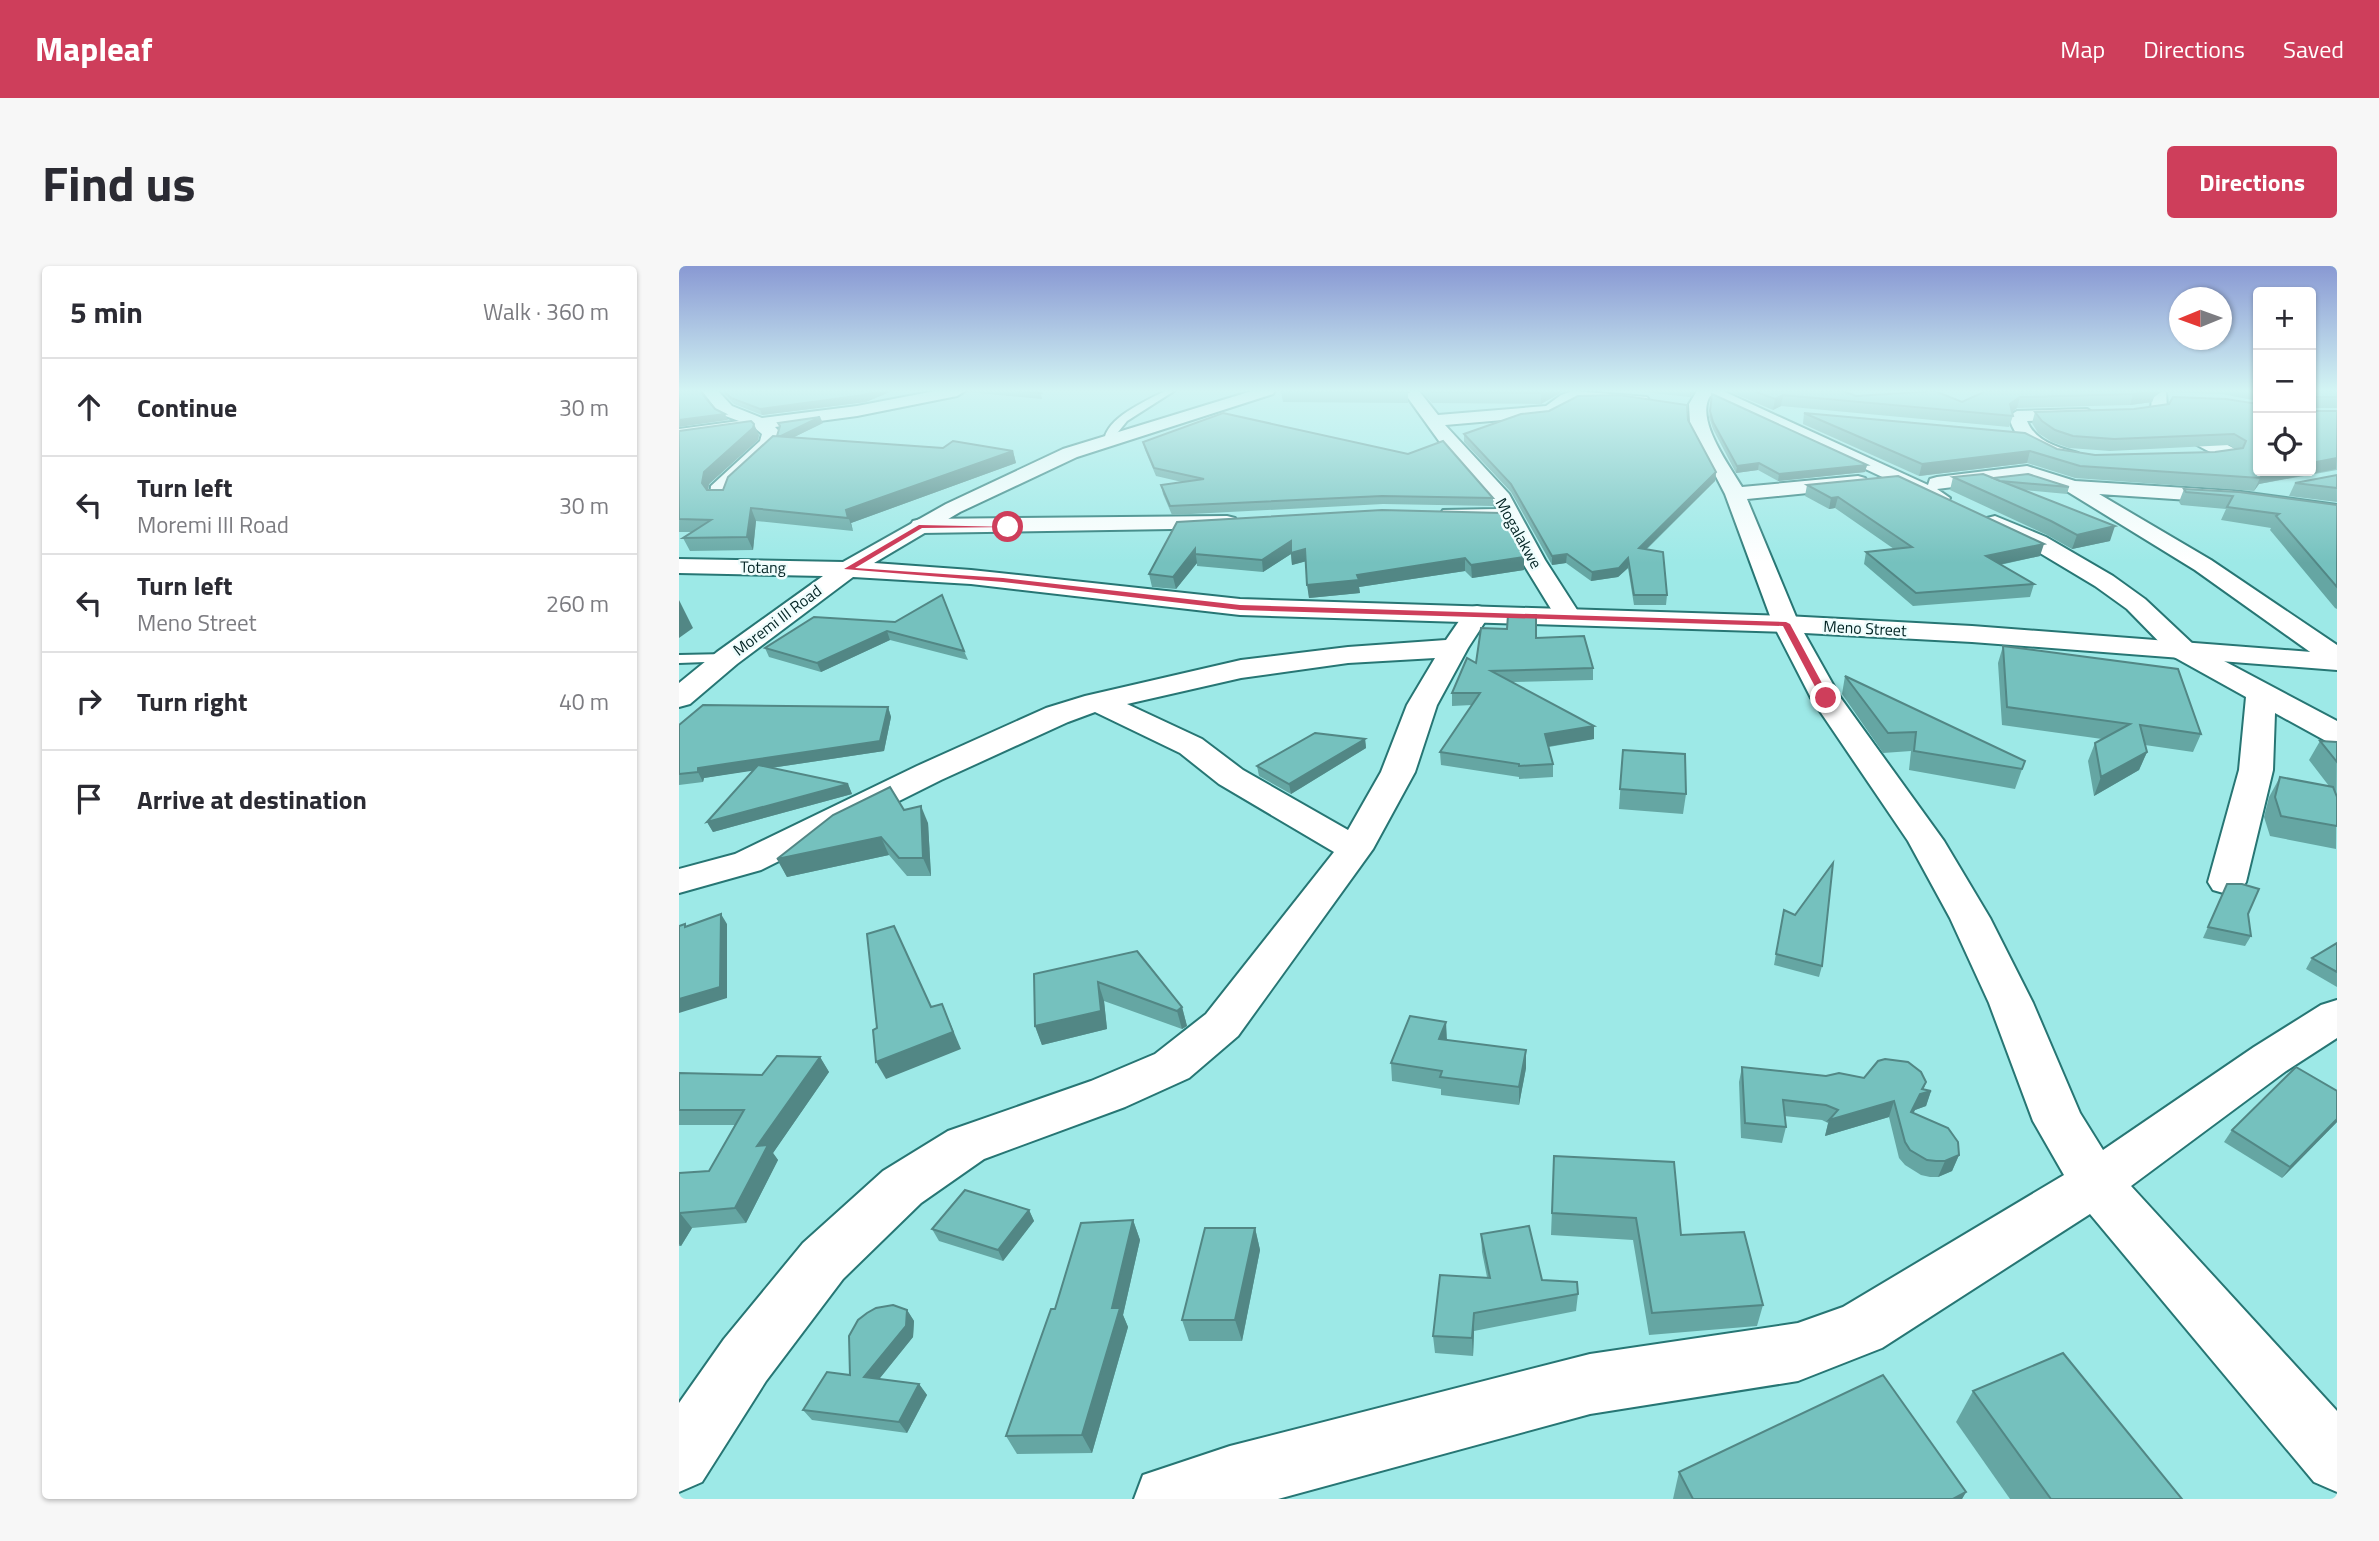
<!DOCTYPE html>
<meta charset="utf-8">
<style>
body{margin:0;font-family:"Titillium Web",sans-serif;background:#f7f7f7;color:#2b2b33}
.controls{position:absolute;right:21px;top:21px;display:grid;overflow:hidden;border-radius:7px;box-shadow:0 2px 5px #0004}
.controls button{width:63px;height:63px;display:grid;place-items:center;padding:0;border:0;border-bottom:2px solid #e1e1e2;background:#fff;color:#2b2b33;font:35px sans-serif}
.compass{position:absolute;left:1490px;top:21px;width:63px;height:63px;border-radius:50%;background:#fff;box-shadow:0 2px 5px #0004;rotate:269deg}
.stop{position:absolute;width:21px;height:21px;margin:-16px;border:5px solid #ce3e5b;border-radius:50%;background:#fff}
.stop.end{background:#ce3e5b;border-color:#fff;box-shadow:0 2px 7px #0008}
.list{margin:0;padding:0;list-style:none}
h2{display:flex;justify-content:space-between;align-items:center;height:91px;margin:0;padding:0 28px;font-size:30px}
h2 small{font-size:23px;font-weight:400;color:#7c7c81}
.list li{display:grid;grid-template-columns:46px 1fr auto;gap:21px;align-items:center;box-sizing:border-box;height:98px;padding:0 28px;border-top:2px solid #e1e1e2}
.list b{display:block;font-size:26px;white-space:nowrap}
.list p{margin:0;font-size:23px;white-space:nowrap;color:#7c7c81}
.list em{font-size:23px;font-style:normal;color:#7c7c81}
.icon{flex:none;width:38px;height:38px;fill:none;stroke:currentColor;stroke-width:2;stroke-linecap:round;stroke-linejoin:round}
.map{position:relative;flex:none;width:1658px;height:1233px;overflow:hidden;border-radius:7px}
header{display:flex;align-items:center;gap:42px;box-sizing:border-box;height:98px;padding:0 35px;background:#ce3e5b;color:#fff}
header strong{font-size:33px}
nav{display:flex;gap:38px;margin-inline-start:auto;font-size:24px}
.intro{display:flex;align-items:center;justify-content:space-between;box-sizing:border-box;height:168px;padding:0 42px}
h1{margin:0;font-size:49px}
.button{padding:18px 32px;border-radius:7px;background:#ce3e5b;color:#fff;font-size:24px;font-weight:700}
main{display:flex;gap:42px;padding:0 42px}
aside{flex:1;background:#fff;border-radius:7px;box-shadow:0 2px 5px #0004}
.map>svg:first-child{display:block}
</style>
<header>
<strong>Mapleaf</strong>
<nav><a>Map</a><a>Directions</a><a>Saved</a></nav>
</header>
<div class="intro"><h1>Find us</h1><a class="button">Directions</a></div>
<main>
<aside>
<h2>5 min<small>Walk · 360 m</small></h2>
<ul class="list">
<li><svg class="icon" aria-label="ahead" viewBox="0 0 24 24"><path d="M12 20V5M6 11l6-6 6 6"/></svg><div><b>Continue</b></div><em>30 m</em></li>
<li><svg class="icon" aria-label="left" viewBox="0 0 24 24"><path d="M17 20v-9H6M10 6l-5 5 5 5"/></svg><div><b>Turn left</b><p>Moremi III Road</p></div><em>30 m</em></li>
<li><svg class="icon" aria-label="left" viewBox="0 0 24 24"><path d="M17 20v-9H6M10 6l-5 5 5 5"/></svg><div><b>Turn left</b><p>Meno Street</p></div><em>260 m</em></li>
<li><svg class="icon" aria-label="right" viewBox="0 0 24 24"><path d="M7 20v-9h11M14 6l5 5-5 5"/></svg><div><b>Turn right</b></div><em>40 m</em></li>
<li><svg class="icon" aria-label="arrive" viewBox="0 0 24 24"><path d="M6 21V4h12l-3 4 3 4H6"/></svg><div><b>Arrive at destination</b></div></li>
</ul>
</aside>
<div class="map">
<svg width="1658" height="1233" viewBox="0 0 1658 1233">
<rect width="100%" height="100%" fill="#9de9e7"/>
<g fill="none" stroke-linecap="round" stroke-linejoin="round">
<g stroke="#277674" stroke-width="4">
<g id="service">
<path d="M486 125H495L448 155 431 176H425C426 152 467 135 486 125Z"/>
<path d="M48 388 55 392 53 395 0 397V389Z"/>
</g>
</g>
<g stroke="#277674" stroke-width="4">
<g id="minor">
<path d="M23 125H39L53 140 83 152 178 140 256 125H286L278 130 178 150 96 161 101 166 96 181 52 222 48 234H34L31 230 32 220 81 175 83 168 77 163 0 173V163L60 155 41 148Z"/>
<path d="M724 125H740L759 149 867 140 882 129 894 125 968 131 970 134 962 139 895 135 879 147 869 150 766 159 830 228 866 294 902 350 898 356 889 358 880 356 842 294 824 256 764 254 761 249 764 244 818 243 814 234 760 175Z"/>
<path d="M1018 125H1044L1249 219 1251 213 1258 211 1348 200 1396 215 1555 225 1658 239V251L1555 237 1420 228 1532 294 1658 379V400L1648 398 1516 304 1386 224 1347 212 1258 223 1271 232 1268 236 1261 238 1031 130C1016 154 1050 199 1063 221L1179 210 1186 212 1189 216 1186 220 1179 222 1068 233 1120 358 1161 431 1265 575 1311 652 1354 737 1401 847 1424 884 1575 781 1642 739 1658 734V772L1607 805 1452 920 1658 1145V1226L1635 1216 1411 948 1203 1082 1119 1115 911 1148 599 1233H455L464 1209 551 1180 911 1088 1119 1057 1164 1041 1385 909 1354 855 1310 737 1271 652 1229 575 1132 432 1094 358 1046 228 1011 160 1010 138Z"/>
<path d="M1465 125 1487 126 1488 142 1505 156 1558 184 1560 188 1558 192C1538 197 1484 159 1472 143L1473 131Z"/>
<path d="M1408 143 1416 148 1414 152 1348 155C1356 175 1379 182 1399 187L1401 191 1392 197C1365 190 1336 180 1330 150L1338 145Z"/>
<path d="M548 250 556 252 559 257 556 262 242 267 234 265 231 260 234 255 242 253Z"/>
<path d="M1316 250 1367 271 1434 310 1466 333 1515 379 1658 455V477L1647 475 1596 447 1594 504 1567 616 1562 624 1548 628 1534 624 1529 616 1560 504 1567 431 1495 391 1448 343 1416 320 1351 281 1308 262 1305 257 1308 252Z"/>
<path d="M798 340 807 342 811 348 789 382 758 439 736 506 694 583 559 770 510 812 446 841 305 893 242 937 164 1013 87 1115 23 1216 0 1226V1137L45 1073 124 977 204 905 269 865 412 815 476 788 527 748 655 586 540 518 501 487 416 446 389 456 262 514 82 604 0 627V603L56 588 238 500 367 442 406 430 562 394 669 381 767 374 789 342ZM756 392 728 439 702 506 669 564 564 504 523 473 448 438 562 412 669 397Z"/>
</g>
</g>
<g stroke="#277674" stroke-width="4">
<path id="tertiary" d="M573 125H596L594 128 398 191 281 246 195 297 292 304 561 333 1107 350 1293 360 1658 388V404L1293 376 1107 366 561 349 292 318 174 311 58 398 11 438 0 441V417L38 386 144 310 0 307V293L164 296 267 238 384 183Z"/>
</g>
<use href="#service" fill="#fff" fill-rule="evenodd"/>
<use href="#minor" fill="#fff" fill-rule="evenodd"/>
<use href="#tertiary" fill="#fff" fill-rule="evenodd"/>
</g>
<g fill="#65a6a3">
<path d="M42 125H213L187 136 83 149 55 138Z"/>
<path d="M288 125H360L362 127 363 133 288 126Z"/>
<path d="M602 125 729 126V137L604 136Z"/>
<path d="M742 125H893L883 126 862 138 753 137Z"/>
<path d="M955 125H1016L1011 131Z"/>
<path d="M1049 125H1164L1177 130 1283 136 1307 125H1579V135L1543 128 1482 126 1475 131 1473 136 1451 139 1338 142 1333 146 1334 150 1330 161 1102 140 1094 144Z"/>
<path d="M1632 125H1658V142H1635V145H1658V204L1580 218 1575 225 1396 212 1348 197 1240 210 1124 158 1125 147 1416 189 1536 186 1556 183 1550 179 1431 185 1390 182 1373 176 1359 167 1353 157 1356 146 1455 143 1579 138V205Z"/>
<path d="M1033 128 1188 199 1186 206 1099 215 1079 204 1057 207 1034 163 1030 151Z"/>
<path d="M1009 154 1037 206 1036 215 968 283 988 329 987 339H955L949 302 939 311 912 315 887 297 873 299 832 226 785 176V168Z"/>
<path d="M144 157 115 171 264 182 334 185 337 197 172 257 174 265 77 255 74 284 11 285 4 272 13 266H0V165L80 169 79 174 30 218 29 224H44L98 170Z"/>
<path d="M464 176 814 232V240L704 238 493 249 484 228 482 219 503 216 477 210 466 184Z"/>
<path d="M1658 209V236L1610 230 1616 217Z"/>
<path d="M1274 211 1314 212 1390 221 1388 228 1345 224 1431 275 1393 283 1368 269 1271 224Z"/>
<path d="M1128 219 1361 290 1321 299 1355 318 1351 331 1234 340 1185 298 1187 286 1215 283 1156 242 1150 243 1126 230Z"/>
<path d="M1505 223 1658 239V343L1656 342 1591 264 1592 262 1542 254 1547 243 1502 239 1500 236Z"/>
<path d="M498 256 845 291V304L793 312 786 305 680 321 681 327 630 332 627 295 613 299 612 288 584 306 518 300V297L497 323 473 321 470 308Z"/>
<path d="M216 356 285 385 289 394 211 374 142 406 90 391 86 382Z"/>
<path d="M857 372 914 402V414L833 416 915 473 870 481 874 498V511L840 513V511L762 499 761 486 793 439 773 440V427L797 397Z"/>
<path d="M1324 380 1522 468 1514 486 1466 479 1468 486 1460 504 1415 530 1409 495 1416 477 1423 473 1323 459 1319 397Z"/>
<path d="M1166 410 1346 495 1336 523 1230 504 1232 485 1204 487 1163 428Z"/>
<path d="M209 441 212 451 205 485 92 502 169 518 173 528 34 566 28 556 74 504 25 512 24 516 0 519V459Z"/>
<path d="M686 473 687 482 612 528 580 510 578 500Z"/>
<path d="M1641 475 1658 476 1657 583 1591 570 1585 551 1590 531 1601 511 1650 520 1630 494Z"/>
<path d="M944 484 1007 528 1004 548 940 543Z"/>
<path d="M225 544 249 557 252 610H228L210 589 108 611 98 593Z"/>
<path d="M1548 618 1569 648 1572 670 1566 680 1524 672Z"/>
<path d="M1105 644 1143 700 1140 711 1095 699Z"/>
<path d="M1658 677V721L1627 703 1633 692Z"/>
<path d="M458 685 503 741 508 760 503 763 425 735 428 763 363 779 356 760Z"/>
<path d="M768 774 847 802 840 839 762 829V823L713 815 712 797Z"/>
<path d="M141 791 150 806 94 887 99 894 67 957 13 962 2 980H0V907L30 905 56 859H0V807L83 809Z"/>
<path d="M1063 801 1147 810 1247 816 1244 823 1252 825 1247 840 1236 844 1234 847 1280 889 1273 905 1259 911H1251L1242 909 1226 899 1220 892 1210 851 1146 870 1149 857 1143 854 1105 850 1107 861 1103 877 1062 872 1060 816Z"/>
<path d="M1658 825V856L1603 912 1545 876 1553 864Z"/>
<path d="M875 890 1002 969 1084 1039 1078 1060 970 1069 954 974 872 969Z"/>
<path d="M350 944 355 955 324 995 260 975 253 963Z"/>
<path d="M454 954 461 974 444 1049 449 1061 413 1187 338 1188 327 1170Z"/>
<path d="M576 962 581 984 563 1075H510L503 1054Z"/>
<path d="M802 968 863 1014 899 1028 897 1045 795 1065 794 1090 756 1087 754 1070 808 1011 803 986Z"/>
<path d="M228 1044 235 1055 234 1071 200 1113 240 1118 248 1129 228 1167 133 1154 124 1144 171 1109Z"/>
<path d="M1294 1125 1503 1233H1331L1277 1156Z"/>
<path d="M1000 1206 1287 1226 1283 1233H994Z"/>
</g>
<g fill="#528785">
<path d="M197 125H213L187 136 83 149 81 143Z"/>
<path d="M866 125H893L883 126 862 138V127Z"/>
<path d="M1011 125H1016L1011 131Z"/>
<path d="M1475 125H1483L1482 126 1475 131 1473 136 1451 139 1454 128Z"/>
<path d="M1104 129 1102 140 1094 144 1096 133Z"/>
<path d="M1341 131 1338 142 1328 149 1331 138Z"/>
<path d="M46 148 49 154 0 161V154Z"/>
<path d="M141 151 144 157 99 179 97 173Z"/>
<path d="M75 158 80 169 79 174 30 218 28 230 23 217 25 206Z"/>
<path d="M334 185 337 197 172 257 174 265 167 244Z"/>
<path d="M1351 185 1348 197 1240 210 1243 198Z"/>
<path d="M1658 192 1657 203 1580 218 1575 225 1581 212 1586 206 1632 205V197Z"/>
<path d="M1080 197 1079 204 1057 207 1058 200Z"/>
<path d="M1188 199 1186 206 1099 215 1100 208Z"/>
<path d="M1037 206 1036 215 959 291 960 282Z"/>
<path d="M1159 231 1156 242 1150 243 1152 232Z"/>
<path d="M72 242 77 255 74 284 68 271Z"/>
<path d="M1436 260 1431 275 1393 283 1398 269Z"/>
<path d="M612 275 626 283 628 295 613 299 612 288 584 306 583 294Z"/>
<path d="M1365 278 1361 290 1304 302 1307 290Z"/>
<path d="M516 283 518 297 497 323 494 311Z"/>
<path d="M888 288 887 297 873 299V290Z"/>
<path d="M845 291V304L793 312 792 299Z"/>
<path d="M786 292V305L680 321 681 327 630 332 628 319 678 309Z"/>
<path d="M949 292V302L939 311 912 315 913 306Z"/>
<path d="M0 334 14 362 0 372Z"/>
<path d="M208 365 211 374 142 406 138 397Z"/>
<path d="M209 441 212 451 205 485 25 512 24 516 19 506V502Z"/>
<path d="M915 460V473L866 481V468Z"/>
<path d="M686 473 687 482 612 528 610 518Z"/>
<path d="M1468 486 1460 504 1415 530 1422 511Z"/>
<path d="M169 518 173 528 34 566 28 556Z"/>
<path d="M242 540 249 557 252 610 244 592Z"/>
<path d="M202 571 210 589 108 611 98 593Z"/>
<path d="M42 648 48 658V732L0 747V733Z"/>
<path d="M419 716 425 735 428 763 363 779 356 760Z"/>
<path d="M263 738 282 783 207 813 197 796Z"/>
<path d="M503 741 508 760 503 763 498 745Z"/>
<path d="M767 756 768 774 760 773Z"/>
<path d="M847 784V802L840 839V821Z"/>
<path d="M141 791 150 806 94 887 99 894 67 957 56 942 78 880Z"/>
<path d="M1247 816 1243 828 1252 825 1247 840 1236 844 1227 862 1232 846Z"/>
<path d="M1215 835 1210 851 1146 870 1150 854Z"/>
<path d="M1658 853V856L1603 912 1611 901Z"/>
<path d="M1280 889 1273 905 1259 911 1266 895Z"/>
<path d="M350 944 355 955 324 995 319 984Z"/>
<path d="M1 947 13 962 2 980 0 978V949Z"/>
<path d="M454 954 461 974 444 1049 449 1061 413 1187 403 1169Z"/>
<path d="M576 962 581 984 563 1075 556 1054Z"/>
<path d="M228 1044 235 1055 234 1071 193 1122 185 1111Z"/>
<path d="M795 1047V1065L794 1090 793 1072Z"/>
<path d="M240 1118 248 1129 228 1167 220 1156Z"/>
<path d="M1287 1226 1283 1233H1274Z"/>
</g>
<g fill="#75c1be" stroke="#528785" stroke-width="2">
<path d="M0 125H21L36 143 46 148 0 154Z"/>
<path d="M45 125H197L185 129 81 143 52 132Z"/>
<path d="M339 125H360L362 127Z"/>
<path d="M602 125H728L729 126Z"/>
<path d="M751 125H866L862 127 752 126Z"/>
<path d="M1075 125H1164L1177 130 1256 125 1283 136 1307 125H1476L1454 128 1341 131 1331 138 1334 150 1104 129 1096 133Z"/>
<path d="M1632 125H1658V131H1635V145H1658V192L1632 197Z"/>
<path d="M1033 128 1188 199 1100 208 1080 197 1058 200 1034 156 1031 145Z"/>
<path d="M940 129 1008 139 1009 154 1037 206 960 282 984 286 988 329H955L949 292 940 302 913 306 888 288 873 290 832 218 785 168 842 148 870 145 899 130Z"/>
<path d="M1494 131 1547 133 1579 138V205H1591L1586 206 1581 212 1401 200 1351 185 1243 198 1125 147 1346 167 1378 183 1416 189 1536 186 1564 182 1567 175 1555 168 1435 173 1394 170 1376 164 1363 155 1356 146 1455 143 1490 138Z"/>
<path d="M544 147 729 188 764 175 814 232 703 230 491 240 482 219 525 213 475 202 464 176Z"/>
<path d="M141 151 102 170H98L101 160 99 157Z"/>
<path d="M72 155 75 158 74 162 25 206 23 217 28 224H44L49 211 94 170 264 182 274 175 334 185 167 244 169 252 72 242 68 271 4 272 32 254 0 253V165Z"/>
<path d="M1304 208 1436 260 1398 269 1372 255 1274 211Z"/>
<path d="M1349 208 1390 221 1321 215 1314 212Z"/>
<path d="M1658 209V222L1616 217Z"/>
<path d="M1219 210 1365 278 1307 290 1355 318 1237 327 1187 286 1233 281 1159 231 1152 232 1128 219Z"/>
<path d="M1505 223 1560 226 1658 239V321L1597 250 1600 248 1548 241 1554 230 1507 226Z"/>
<path d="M703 244 822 247 845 291 792 299 786 292 678 309 680 314 628 319 626 283 612 287V275L583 294 516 288V283L494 311 470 308 498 256Z"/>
<path d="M263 329 285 385 208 365 138 397 86 382 135 351 216 356Z"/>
<path d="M829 349H857V372L905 370 914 402 812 405 915 460 866 468 874 498 840 500V498L761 486 801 427H773L788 392 797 397 802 362 828 363Z"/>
<path d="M1324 380 1499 403 1522 468 1461 459 1468 486 1422 511 1416 477 1451 458 1328 441Z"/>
<path d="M1166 410 1346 495 1343 503 1235 485 1237 466 1209 467Z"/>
<path d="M24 439 209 441 201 475 19 502V506L0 508V459Z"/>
<path d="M636 467 686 473 610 518 578 500Z"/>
<path d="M1641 475 1658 476V496Z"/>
<path d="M944 484 1006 488 1007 528 941 523Z"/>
<path d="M79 499 169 518 28 556Z"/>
<path d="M1601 511 1654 521 1658 531V560L1602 550 1596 531Z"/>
<path d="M211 521 225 544 242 540 244 592H220L202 571 98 593 154 549Z"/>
<path d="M1154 597 1143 700 1097 688 1105 644 1116 649Z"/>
<path d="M1548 618H1563L1580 623 1569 648 1572 670 1529 661Z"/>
<path d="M42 648 41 721 0 733V660L6 658V661Z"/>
<path d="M215 660 252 741 263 738 274 766 197 796 194 764 198 762 188 668Z"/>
<path d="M1658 677V706L1633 692Z"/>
<path d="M458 685 503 741 498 745 419 716 422 745 356 760 355 708Z"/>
<path d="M731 750 767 756 760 773 847 784 840 821 761 811 763 805 712 797Z"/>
<path d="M98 790 141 791 78 880 89 879 56 942 1 947 0 949V907L30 905 65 844H0V807L83 809Z"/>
<path d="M1206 793 1229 796 1242 806 1247 816 1243 823 1252 825 1241 828 1232 846 1269 862 1279 876 1280 889 1266 895H1257L1248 894 1231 884 1226 876 1215 835 1150 854 1159 844 1147 839 1104 834 1107 861 1066 857 1063 801 1147 810 1160 807 1185 812 1199 795Z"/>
<path d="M1617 801 1658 825V853L1611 901 1553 864Z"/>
<path d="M875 890 995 896 1002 969 1065 966 1084 1039 973 1047 957 952 873 947Z"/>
<path d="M286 924 350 944 319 984 253 963Z"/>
<path d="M454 954 433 1042H441L403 1169 327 1170 372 1043H376L402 957Z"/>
<path d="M850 960 863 1014 898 1016 899 1028 795 1047 793 1072 754 1070 761 1009 811 1012 802 968Z"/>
<path d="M526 962H576L556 1054H503Z"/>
<path d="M214 1039 228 1044 227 1060 185 1111 240 1118 220 1156 124 1144 148 1106 171 1109 170 1070 179 1054 188 1047 197 1042Z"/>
<path d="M1384 1087 1503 1233H1372L1294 1125Z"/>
<path d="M1204 1109 1287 1226 1274 1233H1014L1000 1206Z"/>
</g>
<linearGradient id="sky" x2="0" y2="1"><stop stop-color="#8999d3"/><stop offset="0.42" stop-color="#d3f5f4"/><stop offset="1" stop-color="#d3f5f4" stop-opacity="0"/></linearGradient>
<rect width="1658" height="297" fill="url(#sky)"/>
<path fill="#ce3e5b" d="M240 259 333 261 243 262 176 302 324 312 561 339 1107 356 1111 358 1151 432 1147 435 1142 432 1104 360 561 344 324 316 165 303Z"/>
<g text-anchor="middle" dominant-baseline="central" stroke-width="5" stroke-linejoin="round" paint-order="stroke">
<g font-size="16" fill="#032424" stroke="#effdfd">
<text transform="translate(840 267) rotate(61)">Mogalakwe</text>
<text transform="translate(84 301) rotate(1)">Totang</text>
<text transform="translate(98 354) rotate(-37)">Moremi III Road</text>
<text transform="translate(1186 362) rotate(3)">Meno Street</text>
</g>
</g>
</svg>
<div class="controls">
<button>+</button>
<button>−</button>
<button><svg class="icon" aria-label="locate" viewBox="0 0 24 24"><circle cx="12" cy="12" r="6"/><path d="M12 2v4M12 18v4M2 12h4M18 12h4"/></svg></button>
</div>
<svg class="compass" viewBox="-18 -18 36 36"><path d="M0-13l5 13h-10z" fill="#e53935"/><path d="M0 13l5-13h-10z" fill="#7c7c81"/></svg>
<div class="stop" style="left:329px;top:261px"></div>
<div class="stop end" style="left:1147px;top:432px"></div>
</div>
</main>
